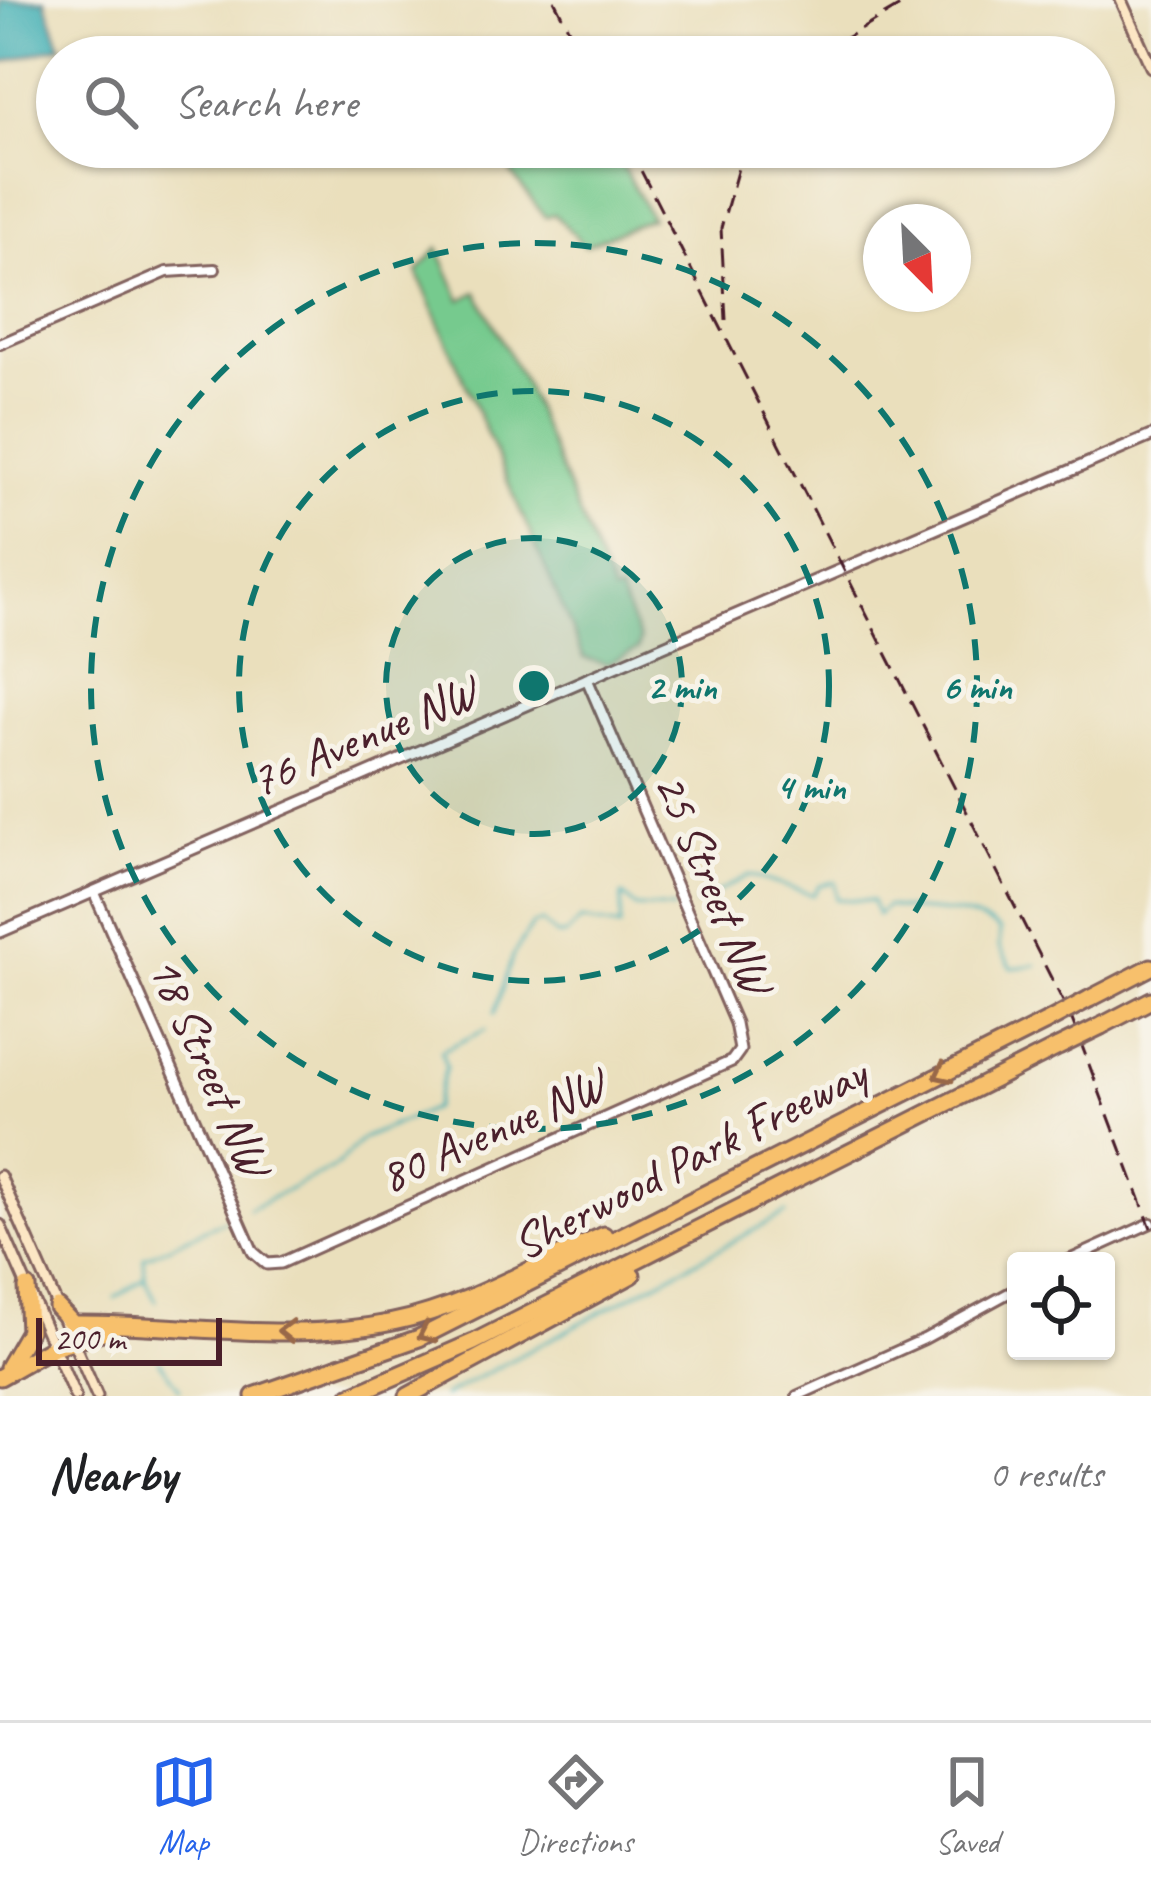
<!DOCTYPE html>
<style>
body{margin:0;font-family:Caveat,sans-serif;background:#f6f6f6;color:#202124}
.controls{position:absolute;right:36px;bottom:36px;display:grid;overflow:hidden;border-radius:12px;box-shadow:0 3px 9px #0004}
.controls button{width:108px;height:108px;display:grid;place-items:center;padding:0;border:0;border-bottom:3px solid #e0e0e0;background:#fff;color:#202124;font:60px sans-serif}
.compass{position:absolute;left:863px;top:204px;width:108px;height:108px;border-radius:50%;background:#fff;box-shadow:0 3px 9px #0004;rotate:156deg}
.scale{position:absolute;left:36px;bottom:30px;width:186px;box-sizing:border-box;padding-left:12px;border:6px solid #4a1f2b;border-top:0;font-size:33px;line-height:42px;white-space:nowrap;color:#4a1f2b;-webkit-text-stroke:9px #f7f3e8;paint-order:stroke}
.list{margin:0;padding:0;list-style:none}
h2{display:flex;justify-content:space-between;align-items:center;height:156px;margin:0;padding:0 48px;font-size:51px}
h2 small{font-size:39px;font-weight:400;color:#757577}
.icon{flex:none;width:66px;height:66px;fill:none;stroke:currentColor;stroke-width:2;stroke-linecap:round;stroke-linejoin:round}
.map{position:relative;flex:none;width:1151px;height:1396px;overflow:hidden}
.search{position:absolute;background:#fff;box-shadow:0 3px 9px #0004;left:36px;right:36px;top:36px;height:132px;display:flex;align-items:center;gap:30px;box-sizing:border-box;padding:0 42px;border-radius:66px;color:#757577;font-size:45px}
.sheet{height:324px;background:#fff}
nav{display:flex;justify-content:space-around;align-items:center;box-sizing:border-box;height:168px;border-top:3px solid #e0e0e0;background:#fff;font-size:33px;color:#757577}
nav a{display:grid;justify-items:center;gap:6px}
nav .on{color:#2563eb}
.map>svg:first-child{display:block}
</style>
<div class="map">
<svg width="1151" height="1396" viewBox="0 0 1151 1396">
<rect width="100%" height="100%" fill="#f7f3e8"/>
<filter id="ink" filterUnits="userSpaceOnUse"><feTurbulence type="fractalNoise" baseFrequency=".00833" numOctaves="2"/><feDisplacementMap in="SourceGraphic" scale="24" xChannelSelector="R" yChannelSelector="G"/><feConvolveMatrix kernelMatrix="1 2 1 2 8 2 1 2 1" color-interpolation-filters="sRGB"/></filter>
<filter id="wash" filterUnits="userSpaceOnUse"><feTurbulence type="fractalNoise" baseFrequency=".004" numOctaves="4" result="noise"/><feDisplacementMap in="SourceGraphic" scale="48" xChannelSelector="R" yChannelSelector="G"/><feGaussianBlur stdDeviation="2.7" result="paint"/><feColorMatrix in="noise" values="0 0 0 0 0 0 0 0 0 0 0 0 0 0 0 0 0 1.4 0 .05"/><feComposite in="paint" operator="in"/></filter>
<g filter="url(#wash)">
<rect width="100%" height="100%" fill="#eadfbc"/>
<g fill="#76ca8e" stroke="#60745c" stroke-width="3">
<path d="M537 147H612L651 218 585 246 554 214 545 217 511 173Z"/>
<path d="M438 248 461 300 477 292 524 383 613 594 619 592 640 640 638 649 607 664 584 658 417 272Z"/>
</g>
<path fill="#3caeb4" stroke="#436670" stroke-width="3" d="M0 0H45L61 46 0 63Z"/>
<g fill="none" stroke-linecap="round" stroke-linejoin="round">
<g stroke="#3caeb4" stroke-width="3">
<path d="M695 904 749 875 813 895 819 885 835 882 836 899 872 901 877 915 887 906C928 915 965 906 1000 930L999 947 1012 968 1036 965"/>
<path d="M494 1014 513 955 533 924 542 922 556 935H566L581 920 620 927 622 895 636 907 673 909"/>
<path d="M249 1209 336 1166 363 1138 434 1108 446 1067 441 1051 485 1030"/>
<path d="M145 1278 156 1301"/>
<path d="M115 1298 145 1278 144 1258 225 1220"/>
<path d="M159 1360 180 1389"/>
<path d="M444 1396 786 1213"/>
</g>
</g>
</g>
<g filter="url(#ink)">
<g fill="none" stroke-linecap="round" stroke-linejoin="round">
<g stroke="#82625e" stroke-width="14">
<g id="minor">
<path d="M0 344 167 272 215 269"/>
<path d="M1067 1261 1151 1223"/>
<path d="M797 1396 924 1339 1016 1289"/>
</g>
</g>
<g stroke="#82625e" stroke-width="15">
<g id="tertiary">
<path d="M94 892 253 1252 267 1264 281 1263 732 1061 740 1050 735 1023 587 679"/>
<path d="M0 932 1151 436"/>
</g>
</g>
<g stroke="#82625e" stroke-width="15">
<g id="secondary">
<path d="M1121 0 1151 67"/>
<path d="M0 1176 97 1396"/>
<path d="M0 1225 75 1396"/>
</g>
</g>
<g stroke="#82625e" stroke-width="21">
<g id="motorway">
<path d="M1089 999 1151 967"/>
<path d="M1101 1026 1151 1000"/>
<path d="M57 1307 73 1324C179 1323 289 1344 393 1322 466 1307 536 1265 604 1235"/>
<path d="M8 1367 29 1331 27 1287"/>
<path d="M0 1377 53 1347 112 1329"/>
<path d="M254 1396 419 1338 1046 1022"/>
<path d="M350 1396 474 1342 1058 1047"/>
<path d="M408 1396 632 1275"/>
</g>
</g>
<use href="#minor" stroke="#fff" stroke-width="8"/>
<use href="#tertiary" stroke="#fff" stroke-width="9"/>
<use href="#secondary" stroke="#fce6c4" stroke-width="9"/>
<use href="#motorway" stroke="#f7c06c" stroke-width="15"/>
<g stroke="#4a1f2b" stroke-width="3" stroke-dasharray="18 9" stroke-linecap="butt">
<path d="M554 0 583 57"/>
<path d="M814 57 910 0"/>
<path d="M629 147 1071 1017 1151 1228"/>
<path d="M726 320 721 228 744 147"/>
</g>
<g stroke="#82625e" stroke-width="21" stroke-linecap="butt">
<g id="motorway-bridge">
<path d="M1046 1022 1089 999"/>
<path d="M1058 1047 1101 1026"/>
</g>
</g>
<use href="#motorway-bridge" stroke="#f7c06c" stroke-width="15"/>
</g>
<defs><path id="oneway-chevron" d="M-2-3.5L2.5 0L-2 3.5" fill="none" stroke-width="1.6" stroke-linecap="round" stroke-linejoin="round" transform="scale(3)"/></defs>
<g stroke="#986748">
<use href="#oneway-chevron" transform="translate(942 1074) rotate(154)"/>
<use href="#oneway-chevron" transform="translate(286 1331) rotate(-179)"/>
<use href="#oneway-chevron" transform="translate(426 1334) rotate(155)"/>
</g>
</g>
<circle cx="534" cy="686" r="148" fill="#0f766e" fill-opacity=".12"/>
<g fill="none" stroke="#0f766e" stroke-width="6" stroke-dasharray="21 15">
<circle cx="534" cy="686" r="148"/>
<circle cx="534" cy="686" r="295"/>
<circle cx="534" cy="686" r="443"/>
</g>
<g text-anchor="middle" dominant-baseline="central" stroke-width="10" stroke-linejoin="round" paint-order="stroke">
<g font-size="48" fill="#4a1f2b" stroke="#f7f3e8">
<text transform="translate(363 736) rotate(-23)">76 Avenue NW</text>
<text transform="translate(714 883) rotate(67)">25 Street NW</text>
<text transform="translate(210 1066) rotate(66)">18 Street NW</text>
<text transform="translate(492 1130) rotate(-24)">80 Avenue NW</text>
<text transform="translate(689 1158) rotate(-27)">Sherwood Park Freeway</text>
</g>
</g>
<circle cx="534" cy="686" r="18" fill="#0f766e" stroke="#f7f3e8" stroke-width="6"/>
<g font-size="36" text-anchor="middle" font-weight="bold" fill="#0f766e" stroke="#f7f3e8" stroke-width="10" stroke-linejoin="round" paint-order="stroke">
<text x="682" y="699">2 min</text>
<text x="977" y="699">6 min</text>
<text x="811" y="799">4 min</text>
</g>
</svg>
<div class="controls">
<button><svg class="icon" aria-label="locate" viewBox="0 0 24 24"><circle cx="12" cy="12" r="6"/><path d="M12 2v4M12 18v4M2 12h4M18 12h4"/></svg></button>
</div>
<svg class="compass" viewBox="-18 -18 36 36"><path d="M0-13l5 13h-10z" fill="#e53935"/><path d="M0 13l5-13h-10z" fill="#757577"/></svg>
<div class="scale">200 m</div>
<div class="search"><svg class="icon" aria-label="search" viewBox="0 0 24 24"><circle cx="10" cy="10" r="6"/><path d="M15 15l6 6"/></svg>Search here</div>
</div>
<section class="sheet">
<h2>Nearby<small>0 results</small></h2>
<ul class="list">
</ul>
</section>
<nav>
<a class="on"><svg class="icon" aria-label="map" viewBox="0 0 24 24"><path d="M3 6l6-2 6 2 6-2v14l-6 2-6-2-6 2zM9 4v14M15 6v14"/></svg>Map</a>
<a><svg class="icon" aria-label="directions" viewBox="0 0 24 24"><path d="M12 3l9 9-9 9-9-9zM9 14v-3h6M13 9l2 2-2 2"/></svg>Directions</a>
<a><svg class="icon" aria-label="saved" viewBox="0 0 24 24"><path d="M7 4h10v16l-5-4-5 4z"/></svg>Saved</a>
</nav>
